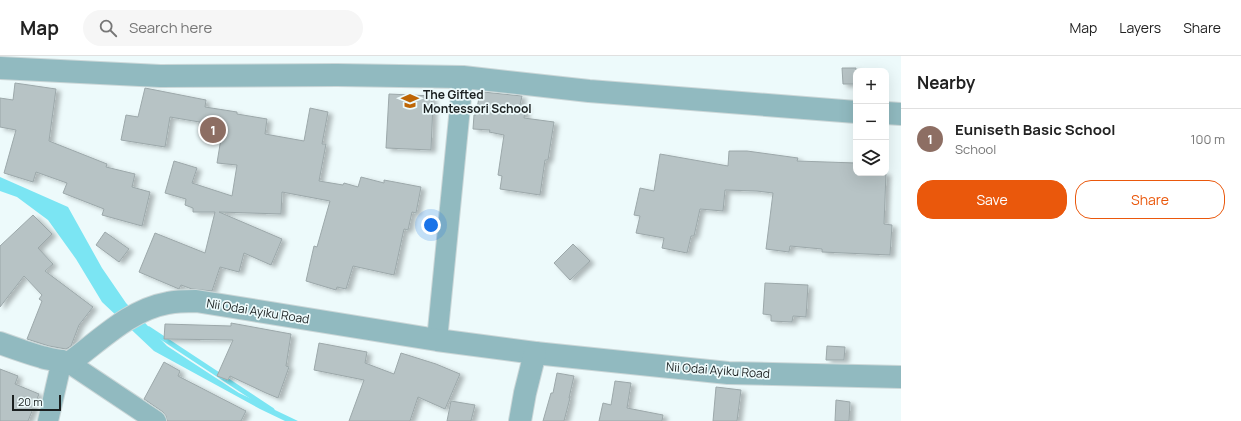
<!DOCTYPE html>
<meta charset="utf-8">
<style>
body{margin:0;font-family:Manrope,sans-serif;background:#f6f6f6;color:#222}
.controls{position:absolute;right:12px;top:12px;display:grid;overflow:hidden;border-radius:8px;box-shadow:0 4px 16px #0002}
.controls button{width:36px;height:36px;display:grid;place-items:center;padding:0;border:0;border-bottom:1px solid #e0e0e0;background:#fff;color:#222;font:20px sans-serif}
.scale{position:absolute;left:12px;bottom:10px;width:49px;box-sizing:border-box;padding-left:4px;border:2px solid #1b2020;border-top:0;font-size:11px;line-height:14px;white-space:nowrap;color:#1b2020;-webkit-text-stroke:3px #edfafb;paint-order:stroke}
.you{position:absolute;left:431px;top:169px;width:14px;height:14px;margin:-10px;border:3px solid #fff;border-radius:50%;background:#1a73e8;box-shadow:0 0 0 6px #1a73e833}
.badge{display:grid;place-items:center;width:26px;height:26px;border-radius:50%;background:#ea580c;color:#fff;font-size:13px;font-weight:700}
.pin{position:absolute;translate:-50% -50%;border:2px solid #fff;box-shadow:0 1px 4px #0006}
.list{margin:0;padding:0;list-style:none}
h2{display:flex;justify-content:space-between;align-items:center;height:52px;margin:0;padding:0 16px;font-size:17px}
h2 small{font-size:13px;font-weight:400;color:#767676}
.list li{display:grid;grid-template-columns:26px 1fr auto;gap:12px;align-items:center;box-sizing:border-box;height:60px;padding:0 16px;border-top:1px solid #e0e0e0}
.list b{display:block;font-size:15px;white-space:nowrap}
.list p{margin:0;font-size:13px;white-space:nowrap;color:#767676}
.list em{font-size:13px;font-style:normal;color:#767676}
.actions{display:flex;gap:8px;padding:12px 16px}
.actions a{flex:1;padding:9px 0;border:1px solid #ea580c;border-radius:16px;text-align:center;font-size:14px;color:#ea580c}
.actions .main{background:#ea580c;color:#fff}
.icon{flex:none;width:22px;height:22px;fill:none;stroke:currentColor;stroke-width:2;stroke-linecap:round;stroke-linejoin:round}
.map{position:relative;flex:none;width:901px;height:365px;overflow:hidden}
header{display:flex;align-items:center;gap:24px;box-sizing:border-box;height:56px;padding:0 20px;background:#fff;border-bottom:1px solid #e0e0e0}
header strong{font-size:19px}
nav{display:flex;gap:22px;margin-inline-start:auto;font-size:14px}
.search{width:280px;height:36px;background:#f6f6f6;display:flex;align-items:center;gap:10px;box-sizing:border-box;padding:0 14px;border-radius:22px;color:#767676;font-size:15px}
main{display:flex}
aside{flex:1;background:#fff}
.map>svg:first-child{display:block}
</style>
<header>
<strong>Map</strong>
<div class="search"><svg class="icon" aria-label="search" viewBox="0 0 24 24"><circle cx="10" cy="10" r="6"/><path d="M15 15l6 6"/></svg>Search here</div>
<nav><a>Map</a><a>Layers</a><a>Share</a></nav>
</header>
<main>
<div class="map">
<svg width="901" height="365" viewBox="0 0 901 365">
<defs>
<filter id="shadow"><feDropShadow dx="4.5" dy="2.5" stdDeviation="2" flood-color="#0004"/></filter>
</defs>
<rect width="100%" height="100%" fill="#edfafb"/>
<path fill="#7be5f3" d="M0 121 68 151 102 212 126 247 167 290 239 337 298 365H285L260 353 154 295 102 246 76 203 48 164 17 141 0 135Z"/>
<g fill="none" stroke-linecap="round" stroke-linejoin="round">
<path stroke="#7be5f3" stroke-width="5" d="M149 273 272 354"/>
</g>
<g fill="#b7c3c5" stroke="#9ca8aa" filter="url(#shadow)">
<path d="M842 12H856V28H843Z"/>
<path d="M15 27 56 33 49 85 107 108 106 111 135 118 132 131 150 136 142 170 102 159 104 153 63 137 67 127 36 116 33 126 4 117 16 74 0 71V42L13 44Z"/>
<path d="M145 32 206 44 205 51 237 56V58L267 63 265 78 304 85 310 52 328 56 322 88H326L319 125 343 129 344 127 358 131 361 121 384 127V124L421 131 416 157 412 156 408 174 404 173 394 219 353 210 346 233 337 231 336 234 306 225 314 190 317 191 330 145 282 136 281 158 219 156 282 183 271 209 244 197 239 216 220 211 212 235 192 233 181 229 179 233 139 216 155 177 205 197 215 156H193V152L185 149 186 143 165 137 174 105 197 112 192 127 232 140 237 109 217 107 223 70 170 61 165 91 121 84 126 59 138 61Z"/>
<path d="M483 36 522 40 520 49 526 50 524 62 554 66 548 104H545L540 139 500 133 502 120 498 119 504 79 489 76 490 74 473 73 474 59H476L479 41 482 42Z"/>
<path d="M389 38 432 40V47H433L431 94 386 92Z"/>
<path d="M729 95H747L798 102 797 105 856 107V117H886L884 168 892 169 890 199 822 196V193L790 190 789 196 766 193 773 137 757 135 725 134 723 155 700 153 694 180H691L687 197 662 192 664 182 636 177 640 160 634 159 640 132 654 135 660 98 728 110Z"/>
<path d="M33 159 52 178 38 192 53 208 45 215 93 251 79 269 71 290 66 293 49 290 27 283 42 245 39 243 42 239 24 220 0 251V190Z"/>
<path d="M105 176 129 193 119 206 96 189Z"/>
<path d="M573 188 590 205 570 224 554 207Z"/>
<path d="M765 227 808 229 806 261 793 260 792 266 771 265V259L763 258Z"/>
<path d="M231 267 291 278 286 310 289 311 278 342 266 337 230 320 228 324 217 320 233 284 164 283 165 268 231 270Z"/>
<path d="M319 287 367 296 365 307 394 318 401 297 436 308 460 318 445 353 418 341 410 365H349L364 324 314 314Z"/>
<path d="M827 290 845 291 844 304H826Z"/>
<path d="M164 306 180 315 178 320 246 355 241 365H167L166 360 163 356 144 343Z"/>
<path d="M0 313 18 320 15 328 39 338 28 365H0Z"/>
<path d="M557 317 574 320 569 342H570L564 365H543L551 337H553Z"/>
<path d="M615 325 631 327 627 352 663 359 662 365H599L603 347 611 349Z"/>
<path d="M716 331 741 334 737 365H713Z"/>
<path d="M836 344 850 346 849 365H835Z"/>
<path d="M451 345 475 349 471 365H447Z"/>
</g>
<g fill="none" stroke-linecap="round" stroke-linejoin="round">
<g stroke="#cbd7d8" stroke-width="22">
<g id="minor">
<path d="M437 284 463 21"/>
<path d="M69 307 156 365"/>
<path d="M48 365 62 304"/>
</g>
</g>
<g stroke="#cbd7d8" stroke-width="24">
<g id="tertiary">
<path d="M0 12 160 20 337 19 463 21 589 35 856 56"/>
<path d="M886 57 901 58"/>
<path d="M0 287C14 292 28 297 42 301 51 304 60 304 69 307 101 284 129 254 168 247 177 245 187 245 196 245L437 284 535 297 728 317 901 321"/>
<path d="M520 365 525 337 535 297"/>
</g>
</g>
<use href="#minor" stroke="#91bac0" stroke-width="20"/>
<use href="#tertiary" stroke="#91bac0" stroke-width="22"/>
</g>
<defs>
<g id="school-bare" transform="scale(1.38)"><path d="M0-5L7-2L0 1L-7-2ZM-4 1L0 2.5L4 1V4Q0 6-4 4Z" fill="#be6505" stroke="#edfafb" stroke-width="2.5" paint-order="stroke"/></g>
</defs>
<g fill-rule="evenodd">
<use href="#school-bare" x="410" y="45"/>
</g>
<g text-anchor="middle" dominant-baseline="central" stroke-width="3.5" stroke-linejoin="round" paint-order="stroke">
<g font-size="12" font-weight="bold" fill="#1b2020" stroke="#edfafb" text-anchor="start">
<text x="423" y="38">The Gifted<tspan x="423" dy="14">Montessori School</tspan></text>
</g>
<g font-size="12" fill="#1b2020" stroke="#edfafb">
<text transform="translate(258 255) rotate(9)">Nii Odai Ayiku Road</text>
<text transform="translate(718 314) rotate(4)">Nii Odai Ayiku Road</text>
</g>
</g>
</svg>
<div class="controls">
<button>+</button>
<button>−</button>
<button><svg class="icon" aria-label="layers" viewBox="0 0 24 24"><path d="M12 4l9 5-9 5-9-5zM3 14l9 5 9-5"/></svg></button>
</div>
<div class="scale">20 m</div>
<div class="you"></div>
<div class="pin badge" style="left:213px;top:74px;background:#8d6e63">1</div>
</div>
<aside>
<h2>Nearby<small></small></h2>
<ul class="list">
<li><span class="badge" style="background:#8d6e63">1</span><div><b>Euniseth Basic School</b><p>School</p></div><em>100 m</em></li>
</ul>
<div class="actions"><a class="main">Save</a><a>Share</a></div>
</aside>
</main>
